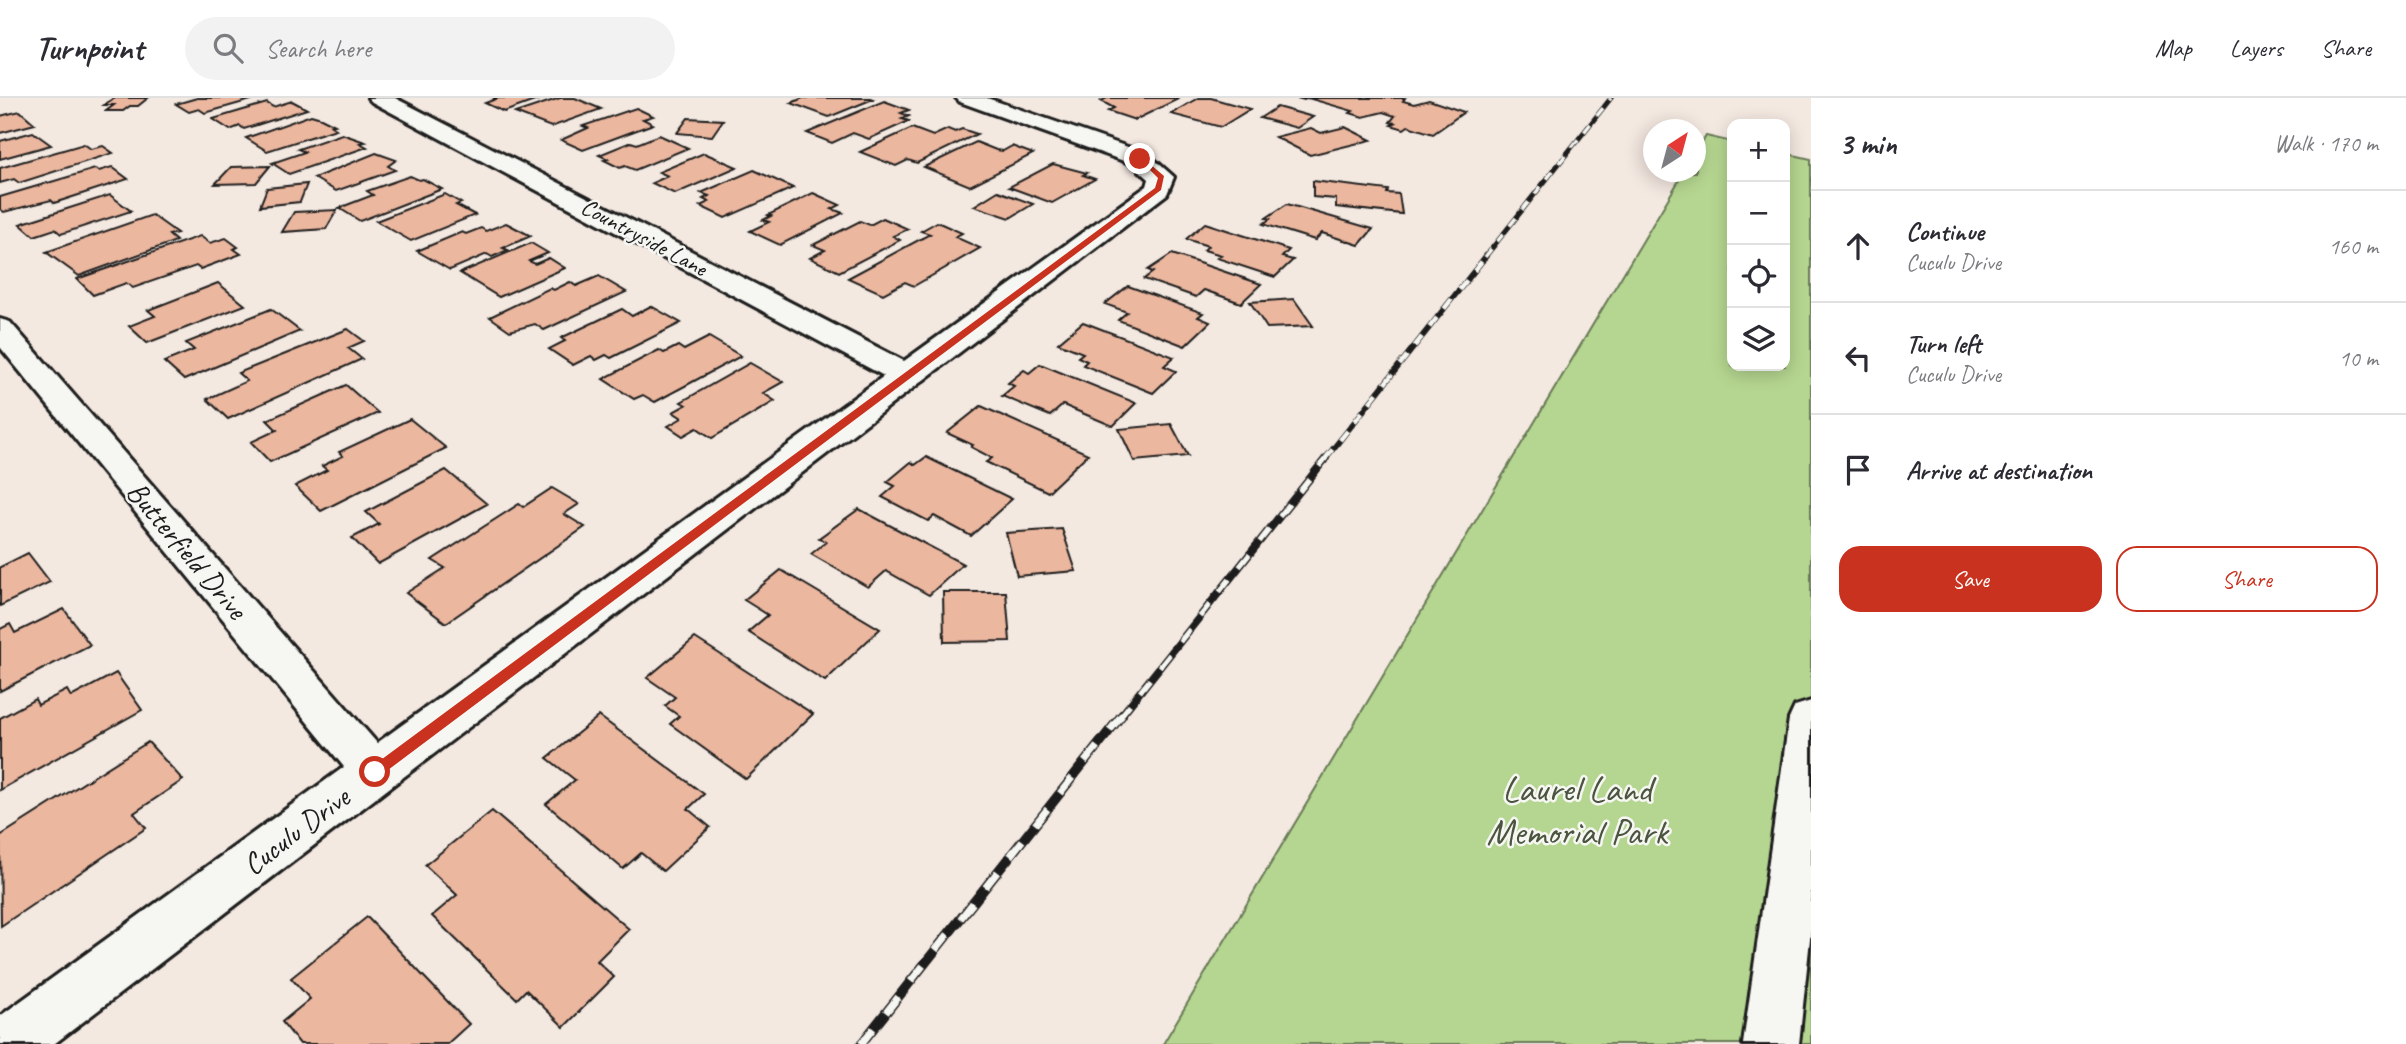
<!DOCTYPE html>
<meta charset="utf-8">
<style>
body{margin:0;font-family:Caveat,sans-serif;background:#f2f2f3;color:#2b2b33}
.controls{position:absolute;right:21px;top:21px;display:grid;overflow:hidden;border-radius:14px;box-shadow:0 4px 18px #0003}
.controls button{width:63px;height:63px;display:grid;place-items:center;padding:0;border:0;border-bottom:2px solid #e1e1e2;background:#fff;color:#2b2b33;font:35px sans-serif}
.compass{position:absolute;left:1643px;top:21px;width:63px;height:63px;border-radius:50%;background:#fff;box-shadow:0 4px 18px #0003;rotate:36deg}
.stop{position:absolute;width:21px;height:21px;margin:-16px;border:5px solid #c8321e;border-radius:50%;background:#fff}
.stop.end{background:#c8321e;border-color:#fff;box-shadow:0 2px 7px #0008}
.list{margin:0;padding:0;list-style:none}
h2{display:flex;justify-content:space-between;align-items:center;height:91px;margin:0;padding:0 28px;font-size:30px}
h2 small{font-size:23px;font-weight:400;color:#7c7c81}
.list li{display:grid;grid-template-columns:46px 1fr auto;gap:21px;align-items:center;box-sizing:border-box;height:112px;padding:0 28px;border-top:2px solid #e1e1e2}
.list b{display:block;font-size:26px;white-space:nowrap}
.list p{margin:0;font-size:23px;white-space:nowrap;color:#7c7c81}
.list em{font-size:23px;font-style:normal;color:#7c7c81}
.actions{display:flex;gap:14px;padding:21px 28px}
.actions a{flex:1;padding:16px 0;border:2px solid #c8321e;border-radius:21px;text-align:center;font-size:24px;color:#c8321e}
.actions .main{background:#c8321e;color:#fff}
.icon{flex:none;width:38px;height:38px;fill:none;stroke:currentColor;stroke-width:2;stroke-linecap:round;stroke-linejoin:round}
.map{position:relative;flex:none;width:1811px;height:946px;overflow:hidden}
header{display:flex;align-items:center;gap:42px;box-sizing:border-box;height:98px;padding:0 35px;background:#fff;border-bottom:2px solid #e1e1e2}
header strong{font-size:33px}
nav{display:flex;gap:38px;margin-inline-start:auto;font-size:24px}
.search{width:490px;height:63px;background:#f2f2f3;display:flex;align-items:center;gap:18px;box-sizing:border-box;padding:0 24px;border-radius:38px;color:#7c7c81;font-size:26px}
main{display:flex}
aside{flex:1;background:#fff}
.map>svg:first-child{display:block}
</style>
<header>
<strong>Turnpoint</strong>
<div class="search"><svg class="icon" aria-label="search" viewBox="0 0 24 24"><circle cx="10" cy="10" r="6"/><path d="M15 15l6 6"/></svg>Search here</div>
<nav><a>Map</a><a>Layers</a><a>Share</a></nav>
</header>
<main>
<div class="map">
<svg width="1811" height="946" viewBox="0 0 1811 946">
<rect width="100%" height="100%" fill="#f4e9e1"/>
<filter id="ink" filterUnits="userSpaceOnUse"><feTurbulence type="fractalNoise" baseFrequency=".0143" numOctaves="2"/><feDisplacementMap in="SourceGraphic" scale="14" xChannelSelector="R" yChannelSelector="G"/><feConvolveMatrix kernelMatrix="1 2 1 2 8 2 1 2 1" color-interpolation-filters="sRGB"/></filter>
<g filter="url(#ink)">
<path fill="#b5d690" stroke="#687956" stroke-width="2" d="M1706 38 1732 44V268H1785V55L1811 61V946H1163L1684 74H1696V55Z"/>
<g fill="#ecb79f" stroke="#1c1c1c" stroke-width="2">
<path d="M114 0H148L138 8H130L123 13H106L114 7H104Z"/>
<path d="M197 0H258L205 15 199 11 189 14 176 6Z"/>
<path d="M493 0H543L504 14 485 5 496 1Z"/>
<path d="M560 0H575L601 11 551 29 515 15Z"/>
<path d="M803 0H870L873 1 829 19 791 5Z"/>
<path d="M1107 0H1180L1135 22 1108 13 1114 10 1101 3Z"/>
<path d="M1198 0H1211L1250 11 1221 29 1171 16Z"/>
<path d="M1297 0H1405L1403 3 1414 6 1429 2 1464 14 1433 36 1408 28 1404 31 1391 27 1395 25 1390 24 1395 18 1383 14 1363 19 1350 15 1353 13 1308 0 1304 2Z"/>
<path d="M292 3 307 11 244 31 240 28 230 32 213 21 267 5 273 9Z"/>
<path d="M884 3 909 12 901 15 909 18 902 21 909 23 869 41 853 35 832 45 807 35Z"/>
<path d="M1277 9 1313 19 1297 30 1260 20Z"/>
<path d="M636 10 653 18 643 21 653 26 583 52 561 42 588 30 583 28Z"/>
<path d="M20 13 35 26 0 35V18Z"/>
<path d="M311 17 321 20 335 27 331 28 336 31 267 53 246 40Z"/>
<path d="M688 20 723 22 712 38 677 35Z"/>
<path d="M1345 29 1371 42 1310 57 1275 39 1311 30 1321 35Z"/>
<path d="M912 30 933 38 948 31 955 34 962 31 977 36 917 65 908 62 896 68 860 54Z"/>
<path d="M33 34 51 47 0 61V43Z"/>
<path d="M342 36 365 44 360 45 367 49 289 76 272 65 305 54 298 51Z"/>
<path d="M659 37 688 50 635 72 625 68 620 70 604 62 608 61 599 57 631 44 637 46Z"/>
<path d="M976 44 996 52 1003 53 1012 48 1033 56 970 88 924 69Z"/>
<path d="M84 46 91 51 103 48 113 55 19 85 14 81 0 85V70Z"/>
<path d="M376 55 396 62 388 68 395 72 336 93 314 80Z"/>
<path d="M704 55 737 69 675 96 652 85 668 78 659 74Z"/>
<path d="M1053 66 1087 75 1083 77 1095 81 1052 105 1009 89Z"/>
<path d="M270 68 256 85 215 86 231 69Z"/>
<path d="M112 69 128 81 54 105 51 102 4 114 0 111V99L95 71 99 73Z"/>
<path d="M754 72 793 90 725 120 700 108 709 104 703 101 709 98 701 95Z"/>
<path d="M410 78 419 82 423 81 442 91 360 123 339 110 373 97 367 93Z"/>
<path d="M1313 83 1388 92 1387 95 1399 96 1402 116 1336 109V101L1313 99Z"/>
<path d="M307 86 300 104 260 108 267 90Z"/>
<path d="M998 93 1033 106 1010 120 974 108Z"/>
<path d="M813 95 840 107 832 111 843 115 780 147 750 133 769 124 763 122 771 118 768 117Z"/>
<path d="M445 96 461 105 456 107 475 117 411 143 376 123Z"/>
<path d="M110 97 131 113 61 136 55 131 34 138 20 126Z"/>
<path d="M1287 106 1373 131 1359 147 1322 135 1315 142 1263 126 1270 121 1266 120Z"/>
<path d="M337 112 326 131 282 134 294 114Z"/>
<path d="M152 117 177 135 169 137 176 143 79 178 46 154Z"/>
<path d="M883 120 908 131 893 138 900 142 839 174 810 160 825 152 813 147 860 123 870 127Z"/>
<path d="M937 124 962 135 955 139 980 150 914 188 905 184 883 196 848 180 930 136 921 133Z"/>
<path d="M506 125 531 138 503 150 508 152 492 159 487 156 450 172 417 153 462 134 466 136 481 130 486 133Z"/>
<path d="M1205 125 1289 152 1282 159 1293 162 1275 179 1217 160 1221 157 1204 152 1208 148 1186 141Z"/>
<path d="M200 138 210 145 226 140 238 149 234 151 241 156 200 171 196 168 133 190 126 185 93 197 77 181Z"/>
<path d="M531 145 548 155 529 163 535 166 549 160 565 170 499 199 460 175Z"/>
<path d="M1172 156 1261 186 1241 205 1204 192 1196 199 1144 181 1153 174 1148 172Z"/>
<path d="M599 178 626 194 544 232 535 226 510 233 490 219 550 190 554 192 570 184 576 188Z"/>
<path d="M218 185 245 207 147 245 129 228 155 218 148 212Z"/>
<path d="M1128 188 1203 215 1198 219 1210 224 1185 248 1118 222 1127 214 1105 206Z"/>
<path d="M1294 201 1313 228 1267 230 1250 204Z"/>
<path d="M651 208 681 225 611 260 606 257 596 262 591 258 573 267 549 251 565 243 561 240 622 211 632 218Z"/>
<path d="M271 211 300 233 184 282 164 264 194 252 186 245Z"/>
<path d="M1083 224 1174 259 1164 268 1176 273 1153 295 1083 267 1087 263 1078 259 1083 255 1058 245Z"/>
<path d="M348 231 364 243 348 250 362 261 228 321 207 301 247 283 238 275Z"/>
<path d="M709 239 741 258 655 304 643 297 634 301 603 281 659 252 664 255 678 248 684 252Z"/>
<path d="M750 265 783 284 763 295 775 303 712 340 697 330 683 338 668 328 682 320 673 314 686 307 681 304Z"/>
<path d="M1040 266 1136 305 1113 328 1063 307 1050 318 1002 298 1014 288 1008 285 1024 272 1029 275Z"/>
<path d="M346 287 378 315 270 364 251 344 277 332 267 322Z"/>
<path d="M981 308 1088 356 1048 394 986 364 992 360 971 349 973 347 947 335Z"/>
<path d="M410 321 446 350 321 413 295 388 327 372 322 368 343 358 339 354Z"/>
<path d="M1171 326 1188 358 1134 363 1119 331Z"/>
<path d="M926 359 1012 401 971 438 934 418 928 423 882 399 895 388 887 384 911 364 915 367Z"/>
<path d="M446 372 487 406 378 466 352 440 379 426 366 414Z"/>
<path d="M552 390 579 406 564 416 585 429 446 525 406 495 445 470 432 462 519 406 523 409Z"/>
<path d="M859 411 963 466 929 497 886 473 868 489 811 456 826 444 819 440Z"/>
<path d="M1062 431 1076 473 1017 478 1006 435Z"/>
<path d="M28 455 50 484 0 508V469Z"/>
<path d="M781 472 880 531 825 583 748 534 768 517 744 502Z"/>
<path d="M943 494H1006L1010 543 944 544Z"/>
<path d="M64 511 90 547 0 593V531L10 526 15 535Z"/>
<path d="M695 540 813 616 746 681 670 626 679 618 665 608 675 599 647 580Z"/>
<path d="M116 575 142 612 0 692V620L35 601 38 607 67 592 71 599Z"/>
<path d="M599 618 704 696 688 711 710 729 663 773 641 755 623 771 546 706 575 682 547 660Z"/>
<path d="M148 644 183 682 134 715 146 730 1 828 0 738Z"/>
<path d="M492 713 629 831 597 863 614 879 564 929 526 892 517 901 432 818 457 797 425 767Z"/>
<path d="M367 819 469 926 447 946H300L282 924 310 901 291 880Z"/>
</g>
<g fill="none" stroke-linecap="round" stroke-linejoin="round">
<g stroke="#1c1c1c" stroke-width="6">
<g id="minor">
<path d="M368 0H395L904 263 1147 88 1149 81 1132 66 960 4 956 0H987L1148 56 1174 79 1167 96 54 946H0V918L344 669 0 249V221L10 224 377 645 884 278 372 4Z"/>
<path d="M1811 603V831L1799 946H1743L1789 621 1795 608Z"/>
</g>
</g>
<use href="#minor" fill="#f6f6f2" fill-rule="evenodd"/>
<g stroke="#1c1c1c" stroke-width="5">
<path id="rail-far3" d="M1485 159 1611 0"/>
</g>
<g stroke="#1c1c1c" stroke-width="6">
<path id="rail-far2" d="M1325 361 1486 158"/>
</g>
<g stroke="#1c1c1c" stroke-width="8">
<path id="rail-far1" d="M1120 619 1326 360"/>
</g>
<g stroke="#1c1c1c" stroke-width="10">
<path id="rail" d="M861 946 1122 617"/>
</g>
<use href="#rail-far3" stroke="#f6f6f2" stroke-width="3.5" stroke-dasharray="10" stroke-linecap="butt"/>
<use href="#rail-far2" stroke="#f6f6f2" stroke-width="4.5" stroke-dasharray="12" stroke-linecap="butt"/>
<use href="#rail-far1" stroke="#f6f6f2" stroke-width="5" stroke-dasharray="16" stroke-linecap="butt"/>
<use href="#rail" stroke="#f6f6f2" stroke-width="7" stroke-dasharray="20" stroke-linecap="butt"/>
</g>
</g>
<path fill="#c8321e" d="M1138 60H1143L1164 78 1161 92 380 678H370V670L1155 90 1158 80Z"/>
<g text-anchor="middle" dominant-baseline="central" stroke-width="5" stroke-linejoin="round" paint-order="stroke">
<g font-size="24" fill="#1c1c1c" stroke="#f6f6f2">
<text transform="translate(644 139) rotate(28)">Countryside Lane</text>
</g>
<g font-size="30" fill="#1c1c1c" stroke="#f6f6f2">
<text transform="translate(187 452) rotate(50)">Butterfield Drive</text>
<text transform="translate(296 733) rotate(-37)">Cuculu Drive</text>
</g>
<g font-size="37" fill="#4a543f" stroke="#f6f6f2">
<text x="1577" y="690">Laurel Land<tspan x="1577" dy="43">Memorial Park</tspan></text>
</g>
</g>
</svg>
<div class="controls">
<button>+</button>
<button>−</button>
<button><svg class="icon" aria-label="locate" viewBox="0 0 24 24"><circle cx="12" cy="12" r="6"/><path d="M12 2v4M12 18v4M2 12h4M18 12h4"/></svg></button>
<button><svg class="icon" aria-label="layers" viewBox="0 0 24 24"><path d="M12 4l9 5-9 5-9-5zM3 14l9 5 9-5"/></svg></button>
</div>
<svg class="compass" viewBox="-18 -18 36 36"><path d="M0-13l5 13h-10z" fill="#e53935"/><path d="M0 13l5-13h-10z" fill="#7c7c81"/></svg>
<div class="stop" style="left:375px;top:674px"></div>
<div class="stop end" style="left:1140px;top:61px"></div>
</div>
<aside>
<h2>3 min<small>Walk · 170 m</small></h2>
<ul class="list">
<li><svg class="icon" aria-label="ahead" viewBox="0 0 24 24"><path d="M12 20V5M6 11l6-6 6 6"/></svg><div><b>Continue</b><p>Cuculu Drive</p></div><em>160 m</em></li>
<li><svg class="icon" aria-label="left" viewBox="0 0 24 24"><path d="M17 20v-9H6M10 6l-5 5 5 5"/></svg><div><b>Turn left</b><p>Cuculu Drive</p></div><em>10 m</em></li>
<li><svg class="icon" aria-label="arrive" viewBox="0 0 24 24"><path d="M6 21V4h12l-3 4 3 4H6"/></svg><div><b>Arrive at destination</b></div></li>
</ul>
<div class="actions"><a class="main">Save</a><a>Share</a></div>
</aside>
</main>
